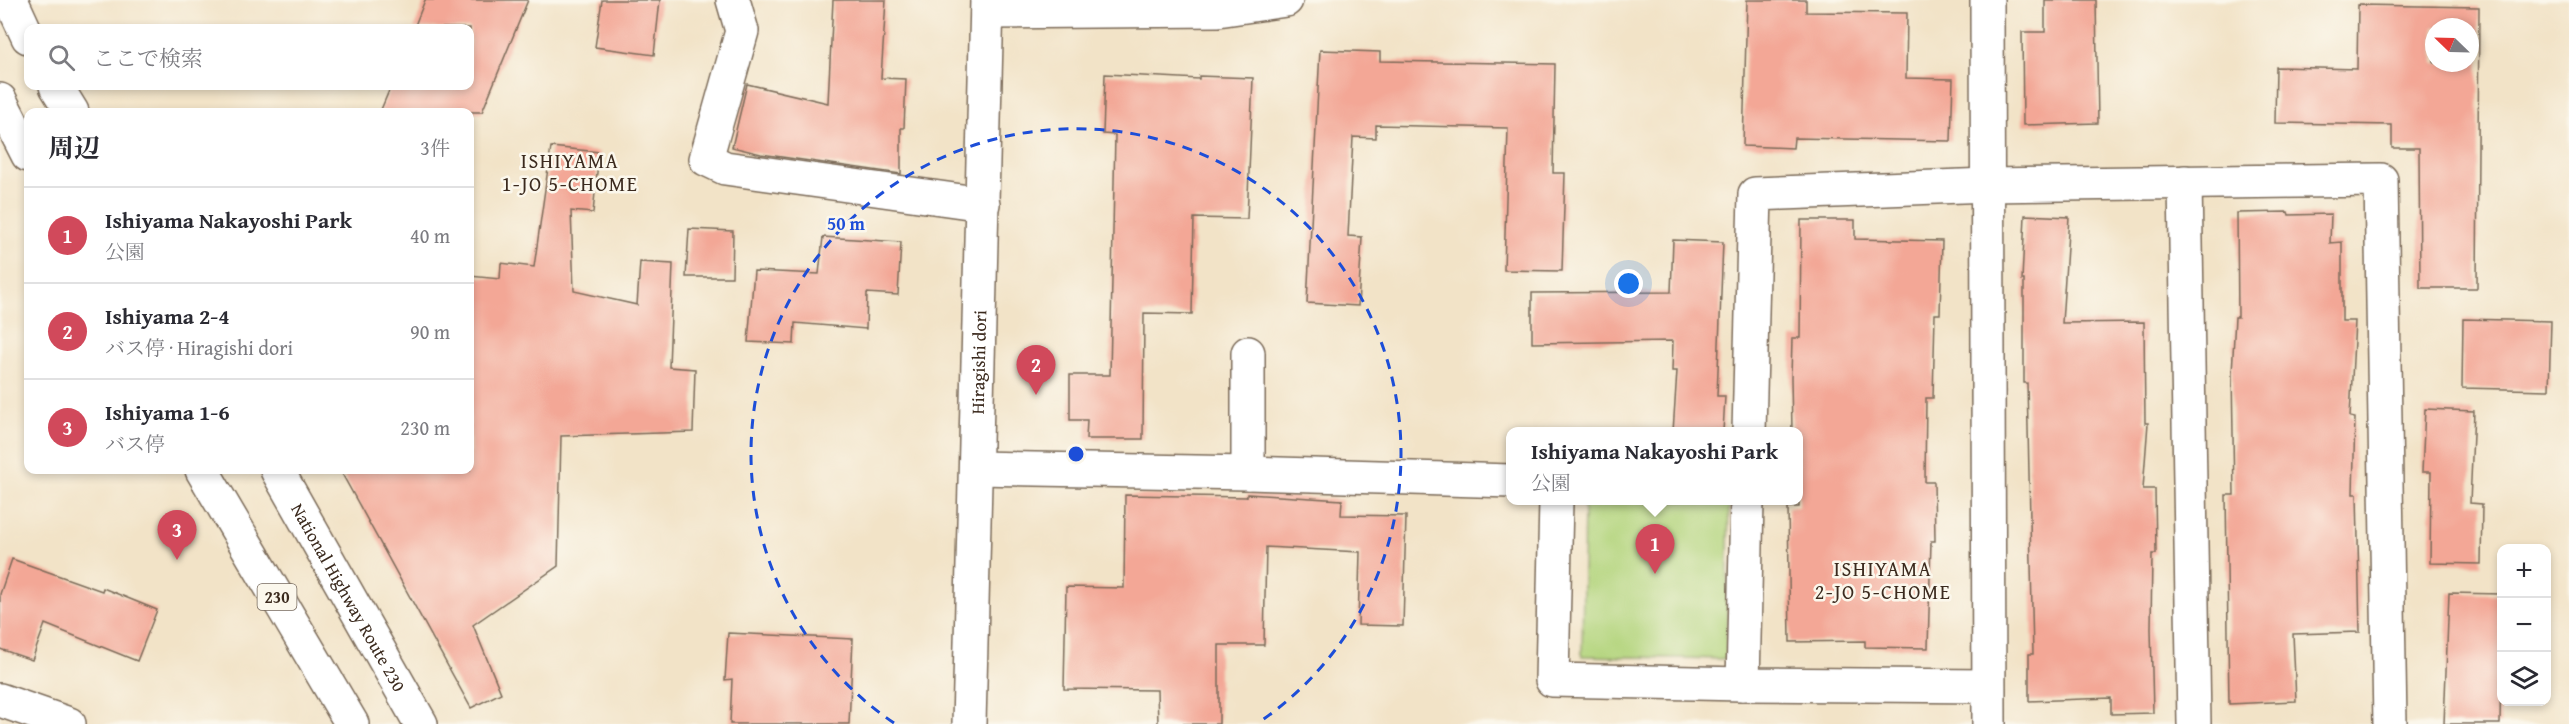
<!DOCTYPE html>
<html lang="ja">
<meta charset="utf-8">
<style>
body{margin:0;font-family:"Gentium Book Plus","Noto Serif JP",serif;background:#f7f7f7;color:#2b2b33}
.controls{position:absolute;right:18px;bottom:18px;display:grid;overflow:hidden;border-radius:12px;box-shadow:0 3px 9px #0003}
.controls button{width:54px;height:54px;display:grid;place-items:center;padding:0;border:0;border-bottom:2px solid #e1e1e2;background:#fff;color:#2b2b33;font:30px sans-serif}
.compass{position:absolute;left:2425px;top:18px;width:54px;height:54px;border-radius:50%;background:#fff;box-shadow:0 3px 9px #0003;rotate:293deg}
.you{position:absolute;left:1629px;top:284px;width:21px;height:21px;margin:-15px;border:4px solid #fff;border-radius:50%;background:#1a73e8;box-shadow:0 0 0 9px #1a73e833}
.badge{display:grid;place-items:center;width:39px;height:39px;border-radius:50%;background:#d1495b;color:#fff;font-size:20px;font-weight:700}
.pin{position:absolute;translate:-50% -50px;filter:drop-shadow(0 2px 3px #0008)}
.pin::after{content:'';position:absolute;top:32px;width:21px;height:18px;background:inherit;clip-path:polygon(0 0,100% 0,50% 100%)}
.popup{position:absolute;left:1506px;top:427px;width:297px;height:78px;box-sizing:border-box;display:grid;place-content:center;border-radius:12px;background:#fff;filter:drop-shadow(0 2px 4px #0005);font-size:20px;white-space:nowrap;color:#7c7c81}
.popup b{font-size:22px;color:#2b2b33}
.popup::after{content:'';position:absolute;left:50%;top:100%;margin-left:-12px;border:12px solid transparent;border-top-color:#fff}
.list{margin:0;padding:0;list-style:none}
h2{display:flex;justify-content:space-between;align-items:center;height:78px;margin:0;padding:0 24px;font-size:26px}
h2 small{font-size:20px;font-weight:400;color:#7c7c81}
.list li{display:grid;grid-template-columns:39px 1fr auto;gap:18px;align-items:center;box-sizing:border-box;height:96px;padding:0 24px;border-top:2px solid #e1e1e2}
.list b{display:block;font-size:22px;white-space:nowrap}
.list p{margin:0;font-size:20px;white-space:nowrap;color:#7c7c81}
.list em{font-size:20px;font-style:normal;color:#7c7c81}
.icon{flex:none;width:33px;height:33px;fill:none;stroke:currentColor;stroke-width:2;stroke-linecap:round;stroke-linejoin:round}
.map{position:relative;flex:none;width:2569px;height:724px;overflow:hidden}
.search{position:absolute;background:#fff;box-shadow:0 3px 9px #0003;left:24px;top:24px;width:450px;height:66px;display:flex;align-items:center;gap:15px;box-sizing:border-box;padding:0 21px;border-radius:12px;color:#7c7c81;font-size:22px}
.panel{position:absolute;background:#fff;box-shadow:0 3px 9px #0003;left:24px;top:108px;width:450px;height:366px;border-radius:12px}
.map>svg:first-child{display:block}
</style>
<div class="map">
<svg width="2569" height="724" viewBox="0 0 2569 724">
<rect width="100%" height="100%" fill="#fbf7ec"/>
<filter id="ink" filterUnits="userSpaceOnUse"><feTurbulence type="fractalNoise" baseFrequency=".0167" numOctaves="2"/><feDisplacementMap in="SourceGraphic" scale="12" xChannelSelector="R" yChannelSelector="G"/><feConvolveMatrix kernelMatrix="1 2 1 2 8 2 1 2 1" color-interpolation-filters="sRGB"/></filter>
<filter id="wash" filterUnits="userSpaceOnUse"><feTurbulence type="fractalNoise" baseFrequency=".008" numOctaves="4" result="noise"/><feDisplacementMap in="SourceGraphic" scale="24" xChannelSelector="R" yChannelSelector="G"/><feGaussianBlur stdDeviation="1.35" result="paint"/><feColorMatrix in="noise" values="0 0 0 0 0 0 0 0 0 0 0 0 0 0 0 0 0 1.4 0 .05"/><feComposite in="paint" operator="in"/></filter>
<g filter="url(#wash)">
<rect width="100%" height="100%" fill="#f2e3c7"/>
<path fill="#b2d47c" stroke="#767f4d" stroke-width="1.5" d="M1584 501H1729L1726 659 1582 656Z"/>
<g id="blocks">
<g fill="#f3a796" fill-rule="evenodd">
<path d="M425 0H528L482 112H380L391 86H470V28H414Z"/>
<path d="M602 0H660L654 55 595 47Z"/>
<path d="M833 0H886L881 78 906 79 904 128H901V174L761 154 732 147 747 84 828 103Z"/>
<path d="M1747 0H1806V12L1907 13 1906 78 1953 79 1951 141 1794 138 1793 148 1743 146Z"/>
<path d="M2045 0H2096L2098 123 2023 125 2022 32H2045Z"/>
<path d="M2358 5 2479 7 2477 288H2420L2419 148H2392V125L2275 123 2276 67 2357 69ZM2434 27H2470V63H2434Z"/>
<path d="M1320 50 1380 52V61L1555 64 1553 173H1565L1562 271 1504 270 1508 128 1376 125V138L1353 137 1348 236 1362 237 1358 306 1307 303Z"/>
<path d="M1105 74 1199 79V76L1253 78 1247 219 1194 218 1192 314 1144 313 1143 439H1086L1087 420H1070V375H1110L1115 135 1103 134Z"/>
<path d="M551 147 599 152 593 213 571 211 574 291 637 305 640 262 673 264 669 367 695 369 693 432 561 436 558 566 473 625 501 693 471 708 340 470H470V276L500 279 501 263 534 267Z"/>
<path d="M2288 212 2289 215 2331 214 2330 243 2342 242V321H2355L2350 417 2355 418 2353 494H2357L2360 632 2293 634 2296 701 2229 704 2226 495H2234L2232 374 2235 317H2238L2237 213Z"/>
<path d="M2025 215 2069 217 2062 323 2144 322 2145 423H2148L2143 489H2155L2156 554H2152L2151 629 2153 713 2111 714V698L2029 701V654H2033L2027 383H2024V280H2022Z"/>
<path d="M1801 220H1855V239L1942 241 1940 314H1935L1933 398H1926L1925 482H1934L1935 541H1931L1928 648 1865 647V641L1790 642 1788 507H1799V432H1792L1791 378 1792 338H1800Z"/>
<path d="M689 229 733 231 732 277H686Z"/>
<path d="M823 237 901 242 898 295 867 293 866 329 795 323 794 344 748 342 754 271 819 274Z"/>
<path d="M1673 240 1723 242 1717 396H1725L1723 432H1673L1677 371H1672L1673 341 1532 343V293L1671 292Z"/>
<path d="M2463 319 2551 321 2549 390 2462 388Z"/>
<path d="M2425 409 2474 411 2470 503 2482 504 2481 564 2430 563 2431 472H2422Z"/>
<path d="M1247 494 1342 500 1341 515 1406 516 1403 626 1358 625 1360 552 1266 547 1264 645H1219V724H1158L1157 690 1064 689 1066 587 1124 588 1125 495 1247 497Z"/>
<path d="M12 559 102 591 103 588 157 610 137 661 45 624 32 660 0 649V594Z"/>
<path d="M2449 593 2502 594 2500 724H2444Z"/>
<path d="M728 633 853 639 849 724H730L732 679 725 680Z"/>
</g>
</g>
</g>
<g filter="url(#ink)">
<use href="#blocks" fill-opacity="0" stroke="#7b6b59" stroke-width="1.5"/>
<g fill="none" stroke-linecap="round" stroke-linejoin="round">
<g stroke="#7b6b59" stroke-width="36">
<g id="minor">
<path d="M733 0 742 31 706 159 725 168 983 204"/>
<path d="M1987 0 1989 724"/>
<path d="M987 12 1218 10 1286 0"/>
<path d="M2185 182 2194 724"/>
<path d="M1749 432 1755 194 1988 185 2381 180 2390 724"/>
<path d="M977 468 1248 473V353"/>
<path d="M1248 473 1511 481"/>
<path d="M1556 500 1552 680 1743 684"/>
<path d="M1747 500 1743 684 1988 686"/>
<path d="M0 700 69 724"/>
</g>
</g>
<g stroke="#7b6b59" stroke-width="36">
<g id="tertiary">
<path id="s1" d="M969 724 987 0"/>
</g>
</g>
<g stroke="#7b6b59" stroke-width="36">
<g id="trunk">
<path d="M11 0 28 37"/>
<path d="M56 86 72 112"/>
<path d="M0 100 28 155"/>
<path d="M202 470 352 724"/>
<path id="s2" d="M277 470 421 724"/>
</g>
</g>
<use href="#minor" stroke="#fff" stroke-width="33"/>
<use href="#tertiary" stroke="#fff" stroke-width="33"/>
<use href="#trunk" stroke="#fff" stroke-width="33"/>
</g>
</g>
<path fill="none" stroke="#1d4ed8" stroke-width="3" stroke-dasharray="10 8" d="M894 723A325 325 0 1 1 1258 723"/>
<g text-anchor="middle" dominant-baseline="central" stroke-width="5" stroke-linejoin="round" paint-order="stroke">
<rect fill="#fbf7ec" stroke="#75685c" stroke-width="1.5" x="257.5" y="584" width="39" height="26" rx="4.5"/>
<g font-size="16" font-weight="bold" fill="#3b2a1e">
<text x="277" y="597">230</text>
</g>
<g font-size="18" fill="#3b2a1e" stroke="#fbf7ec">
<text stroke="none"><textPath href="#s1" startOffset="362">Hiragishi dori</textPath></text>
<text stroke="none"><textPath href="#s2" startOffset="146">National Highway Route 230</textPath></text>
</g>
<g font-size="20" letter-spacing="1.5" fill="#3b2a1e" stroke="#fbf7ec">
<text x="570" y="160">ISHIYAMA<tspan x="570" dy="23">1-JO 5-CHOME</tspan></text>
<text x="1883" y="568">ISHIYAMA<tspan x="1883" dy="23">2-JO 5-CHOME</tspan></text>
</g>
</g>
<circle cx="1076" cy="454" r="9" fill="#1d4ed8" stroke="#fbf7ec" stroke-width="3"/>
<g font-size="18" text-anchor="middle" font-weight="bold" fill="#1d4ed8" stroke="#fbf7ec" stroke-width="5" stroke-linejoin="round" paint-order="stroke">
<text x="846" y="230">50 m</text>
</g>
</svg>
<div class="controls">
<button>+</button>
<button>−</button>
<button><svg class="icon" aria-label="layers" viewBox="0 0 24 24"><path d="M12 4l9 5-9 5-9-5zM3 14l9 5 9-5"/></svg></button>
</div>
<svg class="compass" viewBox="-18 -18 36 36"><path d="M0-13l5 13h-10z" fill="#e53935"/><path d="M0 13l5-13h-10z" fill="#7c7c81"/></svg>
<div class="you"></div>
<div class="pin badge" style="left:1655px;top:574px">1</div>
<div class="popup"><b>Ishiyama Nakayoshi Park</b>公園</div>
<div class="pin badge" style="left:1036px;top:395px">2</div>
<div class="pin badge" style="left:177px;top:560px">3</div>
<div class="search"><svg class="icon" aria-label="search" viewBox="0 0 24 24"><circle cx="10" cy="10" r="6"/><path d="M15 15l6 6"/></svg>ここで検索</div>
<section class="panel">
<h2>周辺<small>3件</small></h2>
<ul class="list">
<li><span class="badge">1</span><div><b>Ishiyama Nakayoshi Park</b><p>公園</p></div><em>40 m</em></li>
<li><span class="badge">2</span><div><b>Ishiyama 2-4</b><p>バス停 · Hiragishi dori</p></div><em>90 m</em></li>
<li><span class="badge">3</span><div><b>Ishiyama 1-6</b><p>バス停</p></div><em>230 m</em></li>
</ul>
</section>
</div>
